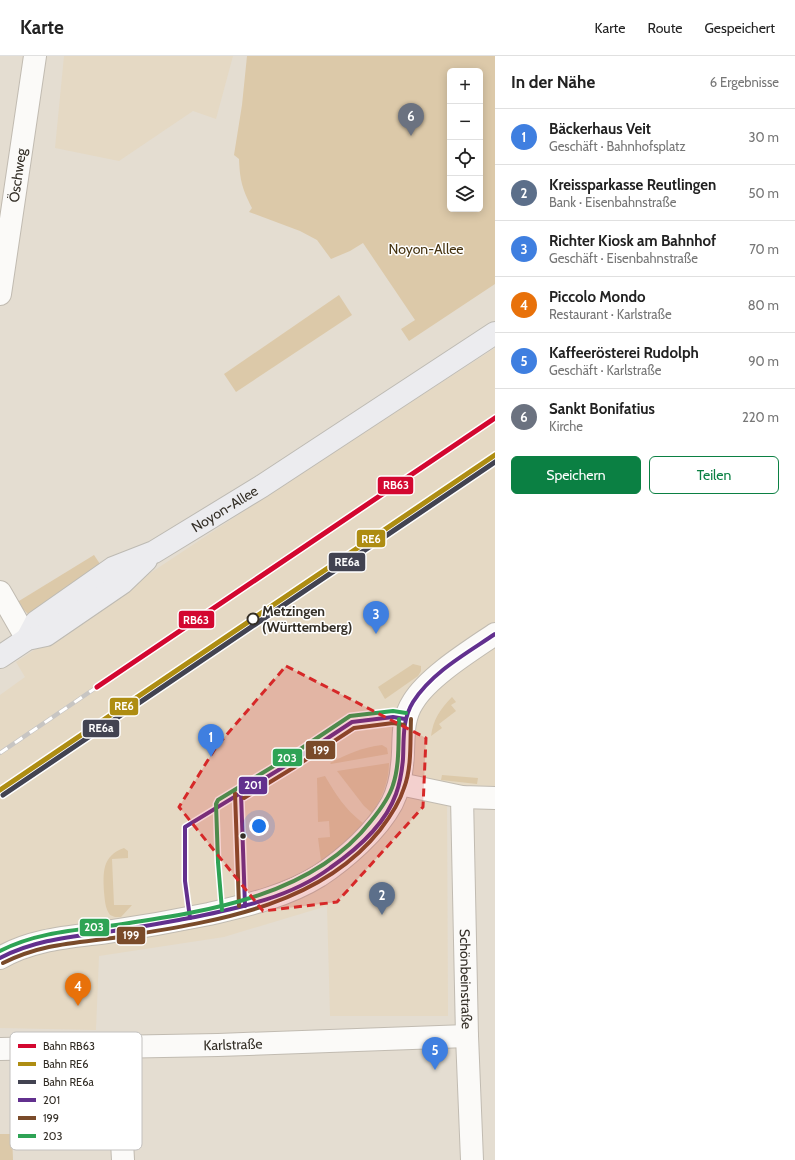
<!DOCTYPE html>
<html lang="de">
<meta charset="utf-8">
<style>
body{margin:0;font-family:Cabin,sans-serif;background:#f6f6f6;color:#222}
.controls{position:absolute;right:12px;top:12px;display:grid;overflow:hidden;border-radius:6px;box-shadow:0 2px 10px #0003}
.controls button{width:36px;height:36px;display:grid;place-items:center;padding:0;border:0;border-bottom:1px solid #e0e0e0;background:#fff;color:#222;font:20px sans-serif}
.you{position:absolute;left:259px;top:770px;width:14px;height:14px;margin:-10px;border:3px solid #fff;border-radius:50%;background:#1a73e8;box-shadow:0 0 0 6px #1a73e833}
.badge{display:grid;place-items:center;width:26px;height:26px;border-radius:50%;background:#0b8043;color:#fff;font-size:13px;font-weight:700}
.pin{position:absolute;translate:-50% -33px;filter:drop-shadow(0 1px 2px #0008)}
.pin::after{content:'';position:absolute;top:21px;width:14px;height:12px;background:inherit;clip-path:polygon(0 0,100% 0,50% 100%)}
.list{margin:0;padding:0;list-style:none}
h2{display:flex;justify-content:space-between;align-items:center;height:52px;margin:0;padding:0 16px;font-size:17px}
h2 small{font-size:13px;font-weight:400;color:#767676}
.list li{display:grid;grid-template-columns:26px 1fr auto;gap:12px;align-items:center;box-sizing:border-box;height:56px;padding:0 16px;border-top:1px solid #e0e0e0}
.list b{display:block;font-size:15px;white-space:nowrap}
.list p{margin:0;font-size:13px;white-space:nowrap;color:#767676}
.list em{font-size:13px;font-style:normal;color:#767676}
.actions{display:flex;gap:8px;padding:12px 16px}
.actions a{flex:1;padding:9px 0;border:1px solid #0b8043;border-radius:6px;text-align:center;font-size:14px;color:#0b8043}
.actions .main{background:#0b8043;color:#fff}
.icon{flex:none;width:22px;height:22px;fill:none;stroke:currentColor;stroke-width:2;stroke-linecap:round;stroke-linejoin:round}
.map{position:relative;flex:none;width:495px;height:1104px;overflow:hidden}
header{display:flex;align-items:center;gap:24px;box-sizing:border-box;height:56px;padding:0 20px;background:#fff;border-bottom:1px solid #e0e0e0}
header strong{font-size:19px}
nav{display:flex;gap:22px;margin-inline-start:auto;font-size:14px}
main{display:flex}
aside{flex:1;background:#fff}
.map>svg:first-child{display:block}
</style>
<header>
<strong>Karte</strong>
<nav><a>Karte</a><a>Route</a><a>Gespeichert</a></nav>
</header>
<main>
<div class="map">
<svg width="495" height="1104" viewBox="0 0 495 1104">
<rect width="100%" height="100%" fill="#e4ddd1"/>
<g fill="#e5d9c4">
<path d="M64 0H233L216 63 193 55 119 105 55 92Z"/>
<path d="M495 292V730L447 729 448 960H330L327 850 224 881 99 900 96 974 0 972V639L25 621 16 606 333 396Z"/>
</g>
<g fill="#dcc9a9" fill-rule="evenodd">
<path d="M247 0H495V228L409 285 401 273 415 264 363 187 350 195 331 203 317 184 300 175 249 156 252 152C242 132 240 125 239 103L234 99 242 49ZM450 15H480V153H450Z"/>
<path d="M339 239 352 259 236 336 224 318Z"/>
<path d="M94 499 102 511 29 559 18 548 19 545Z"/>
<path d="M413 608 421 610V615L418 620 385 643 378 631Z"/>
<path d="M452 641 456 646 451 649 456 655 439 668 442 672 431 680C433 664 440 653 452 641Z"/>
<path d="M382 689 387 692 388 698 331 708 330 707C347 698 363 691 382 689Z"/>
<path d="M389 707C389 725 382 742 372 757L364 750 337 715Z"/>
<path d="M442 719 478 722 477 728 441 724Z"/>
<path d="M325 720C337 740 344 752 363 767 351 783 337 794 321 805L318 782 330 781 329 765 318 766 317 722Z"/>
<path d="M124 792 128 795V802L112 803 114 849H132L121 861H115L110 859C105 852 105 845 104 836 103 816 102 800 124 792Z"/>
<path d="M0 1078H12L13 1104H0Z"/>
</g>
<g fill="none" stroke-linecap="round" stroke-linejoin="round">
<g stroke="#c1bbb1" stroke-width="24">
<g id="street">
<path id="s1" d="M0 238 35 0"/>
<path d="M0 536 27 583"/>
<path d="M400 728 462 741 495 742"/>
<path id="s2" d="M462 741 467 980 472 1104"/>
<path d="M0 902C32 883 70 881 107 876 141 871 175 865 209 858 247 849 285 841 319 820 345 803 377 775 392 747 398 735 401 722 402 709 405 688 400 666 413 646 428 621 470 595 495 578"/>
<path d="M117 991 123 1104"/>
<path id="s3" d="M0 993 218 989 467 980"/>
</g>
</g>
<g stroke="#bdbab3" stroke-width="24">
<g id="primary">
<path id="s4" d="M27 583 36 566 113 512 154 496 262 430 495 277"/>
<path d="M0 601 27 583 46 579 122 527 146 504"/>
</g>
</g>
<use href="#street" stroke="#fbfaf8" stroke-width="22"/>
<use href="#primary" stroke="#ececef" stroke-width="22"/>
<g stroke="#c7c5c3" stroke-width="4.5">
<path id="rail" d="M0 697 97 631"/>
</g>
<use href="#rail" stroke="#fff" stroke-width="3" stroke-dasharray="9" stroke-linecap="butt"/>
<g stroke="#fff" stroke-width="7">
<g id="bus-1">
<path d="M241 737 245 850"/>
<path d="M190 862 185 825V771L290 707 352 666 393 661 405 663"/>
<path d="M0 902C34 884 69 881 107 876 135 872 162 867 190 862 238 852 290 842 330 812 356 794 385 769 396 738 400 727 402 715 403 703 404 683 402 664 413 646 432 616 467 597 495 578"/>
</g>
</g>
<g stroke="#fff" stroke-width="7">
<g id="bus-2">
<path d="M235 737 239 850"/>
<path d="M244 742 293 712 354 672 393 667 404 669"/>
<path d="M3 907C45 886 81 887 126 880 216 865 320 850 380 774 390 761 399 748 404 732 412 711 410 686 411 663"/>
</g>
</g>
<g stroke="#fff" stroke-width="7">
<g id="bus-3">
<path d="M222 854 218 806 216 748 218 744 287 702 350 660 393 655 406 657"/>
<path d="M0 895C39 875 81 874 123 868 210 855 314 839 371 765 380 754 389 742 393 729 400 708 398 684 399 663"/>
</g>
</g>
<use href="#bus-1" stroke="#62308e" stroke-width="4"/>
<use href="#bus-2" stroke="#7a4b2a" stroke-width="4"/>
<use href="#bus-3" stroke="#2ea355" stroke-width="4"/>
<g stroke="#fff" stroke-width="8">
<path id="rail-1" d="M97 631 495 362"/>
</g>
<g stroke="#fff" stroke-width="8">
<path id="rail-2" d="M0 734 495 399"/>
</g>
<g stroke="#fff" stroke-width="8">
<path id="rail-3" d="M3 739 495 406"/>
</g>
<use href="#rail-1" stroke="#d30730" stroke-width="5"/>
<use href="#rail-2" stroke="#ae8d12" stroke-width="5"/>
<use href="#rail-3" stroke="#424351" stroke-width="5"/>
</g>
<path fill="#d62828" fill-opacity="0.2" stroke="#d62828" stroke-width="3" stroke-dasharray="8 5" stroke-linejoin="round" d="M286 610 426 682 423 751 337 846 263 855 179 751 216 691Z"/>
<circle fill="#fff" stroke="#332e26" stroke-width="2" cx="253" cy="563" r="5.5"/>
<circle fill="#332e26" stroke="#fff" stroke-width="1.5" cx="243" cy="780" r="3.5"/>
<g text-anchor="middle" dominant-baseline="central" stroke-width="3" stroke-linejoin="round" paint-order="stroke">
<g font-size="14" fill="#332e26" stroke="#fff">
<text stroke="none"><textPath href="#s1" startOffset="120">Öschweg</textPath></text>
<text stroke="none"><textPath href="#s4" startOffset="240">Noyon-Allee</textPath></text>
<text stroke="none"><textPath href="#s2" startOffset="182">Schönbeinstraße</textPath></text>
<text stroke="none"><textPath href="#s3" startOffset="233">Karlstraße</textPath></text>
</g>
<g font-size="14" fill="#463310" stroke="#fff">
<text x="426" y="193">Noyon-Allee</text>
</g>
<g font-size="14" font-weight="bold" fill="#332e26" stroke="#fff" text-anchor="start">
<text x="262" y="555">Metzingen<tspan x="262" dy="16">(Württemberg)</tspan></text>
</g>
</g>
<rect x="10" y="976" width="132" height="118" rx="6" fill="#fff" stroke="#c2c0be" stroke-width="1"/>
<rect x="18" y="988" width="18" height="4" fill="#d30730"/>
<rect x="18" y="1006" width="18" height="4" fill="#ae8d12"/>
<rect x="18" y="1024" width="18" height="4" fill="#424351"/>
<rect x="18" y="1042" width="18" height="4" fill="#62308e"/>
<rect x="18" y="1060" width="18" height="4" fill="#7a4b2a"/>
<rect x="18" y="1078" width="18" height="4" fill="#2ea355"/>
<g font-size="11" fill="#332e26">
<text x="43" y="994">Bahn RB63</text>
<text x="43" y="1012">Bahn RE6</text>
<text x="43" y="1030">Bahn RE6a</text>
<text x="43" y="1048">201</text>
<text x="43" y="1066">199</text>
<text x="43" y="1084">203</text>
</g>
<g stroke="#fff" stroke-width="1.5">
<rect x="377" y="420" width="37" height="19" rx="4" fill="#d30730"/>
<rect x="356" y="473" width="30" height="19" rx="4" fill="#ae8d12"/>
<rect x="328" y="496" width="38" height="20" rx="4" fill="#424351"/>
<rect x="178" y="554" width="37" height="19" rx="4" fill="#d30730"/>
<rect x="109" y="641" width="30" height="19" rx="4" fill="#ae8d12"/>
<rect x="82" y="663" width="38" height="19" rx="4" fill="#424351"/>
<rect x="305" y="684" width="31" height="20" rx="4" fill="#7a4b2a"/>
<rect x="272" y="692" width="31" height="19" rx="4" fill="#2ea355"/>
<rect x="238" y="720" width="30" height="19" rx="4" fill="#62308e"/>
<rect x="79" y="862" width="31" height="19" rx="4" fill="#2ea355"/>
<rect x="116" y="870" width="30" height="19" rx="4" fill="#7a4b2a"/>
</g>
<g font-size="11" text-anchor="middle" font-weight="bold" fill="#fff">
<text x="396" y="433">RB63</text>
<text x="371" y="487">RE6</text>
<text x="347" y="510">RE6a</text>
<text x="196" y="568">RB63</text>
<text x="124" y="654">RE6</text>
<text x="101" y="676">RE6a</text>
<text x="321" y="698">199</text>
<text x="287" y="706">203</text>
<text x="253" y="733">201</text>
<text x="94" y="875">203</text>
<text x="131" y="883">199</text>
</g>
</svg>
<div class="controls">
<button>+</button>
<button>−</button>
<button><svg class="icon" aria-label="locate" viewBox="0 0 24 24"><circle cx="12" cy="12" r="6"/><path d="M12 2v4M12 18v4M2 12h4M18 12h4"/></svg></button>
<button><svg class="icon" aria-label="layers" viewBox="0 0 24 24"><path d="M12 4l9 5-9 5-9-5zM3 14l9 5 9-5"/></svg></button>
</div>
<div class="you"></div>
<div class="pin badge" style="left:211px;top:701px;background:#3f7fe0">1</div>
<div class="pin badge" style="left:382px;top:859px;background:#5c6f8a">2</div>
<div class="pin badge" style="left:376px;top:578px;background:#3f7fe0">3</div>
<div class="pin badge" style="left:78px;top:950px;background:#e8710a">4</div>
<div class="pin badge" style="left:435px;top:1014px;background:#3f7fe0">5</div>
<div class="pin badge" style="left:411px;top:80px;background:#6b7280">6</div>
</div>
<aside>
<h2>In der Nähe<small>6 Ergebnisse</small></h2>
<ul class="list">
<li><span class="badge" style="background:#3f7fe0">1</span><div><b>Bäckerhaus Veit</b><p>Geschäft · Bahnhofsplatz</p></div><em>30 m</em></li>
<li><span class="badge" style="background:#5c6f8a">2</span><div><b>Kreissparkasse Reutlingen</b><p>Bank · Eisenbahnstraße</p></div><em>50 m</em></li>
<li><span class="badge" style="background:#3f7fe0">3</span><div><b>Richter Kiosk am Bahnhof</b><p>Geschäft · Eisenbahnstraße</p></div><em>70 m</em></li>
<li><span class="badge" style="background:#e8710a">4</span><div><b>Piccolo Mondo</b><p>Restaurant · Karlstraße</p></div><em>80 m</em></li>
<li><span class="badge" style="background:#3f7fe0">5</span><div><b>Kaffeerösterei Rudolph</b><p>Geschäft · Karlstraße</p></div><em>90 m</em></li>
<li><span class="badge" style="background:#6b7280">6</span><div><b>Sankt Bonifatius</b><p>Kirche</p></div><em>220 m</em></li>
</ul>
<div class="actions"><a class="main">Speichern</a><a>Teilen</a></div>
</aside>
</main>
